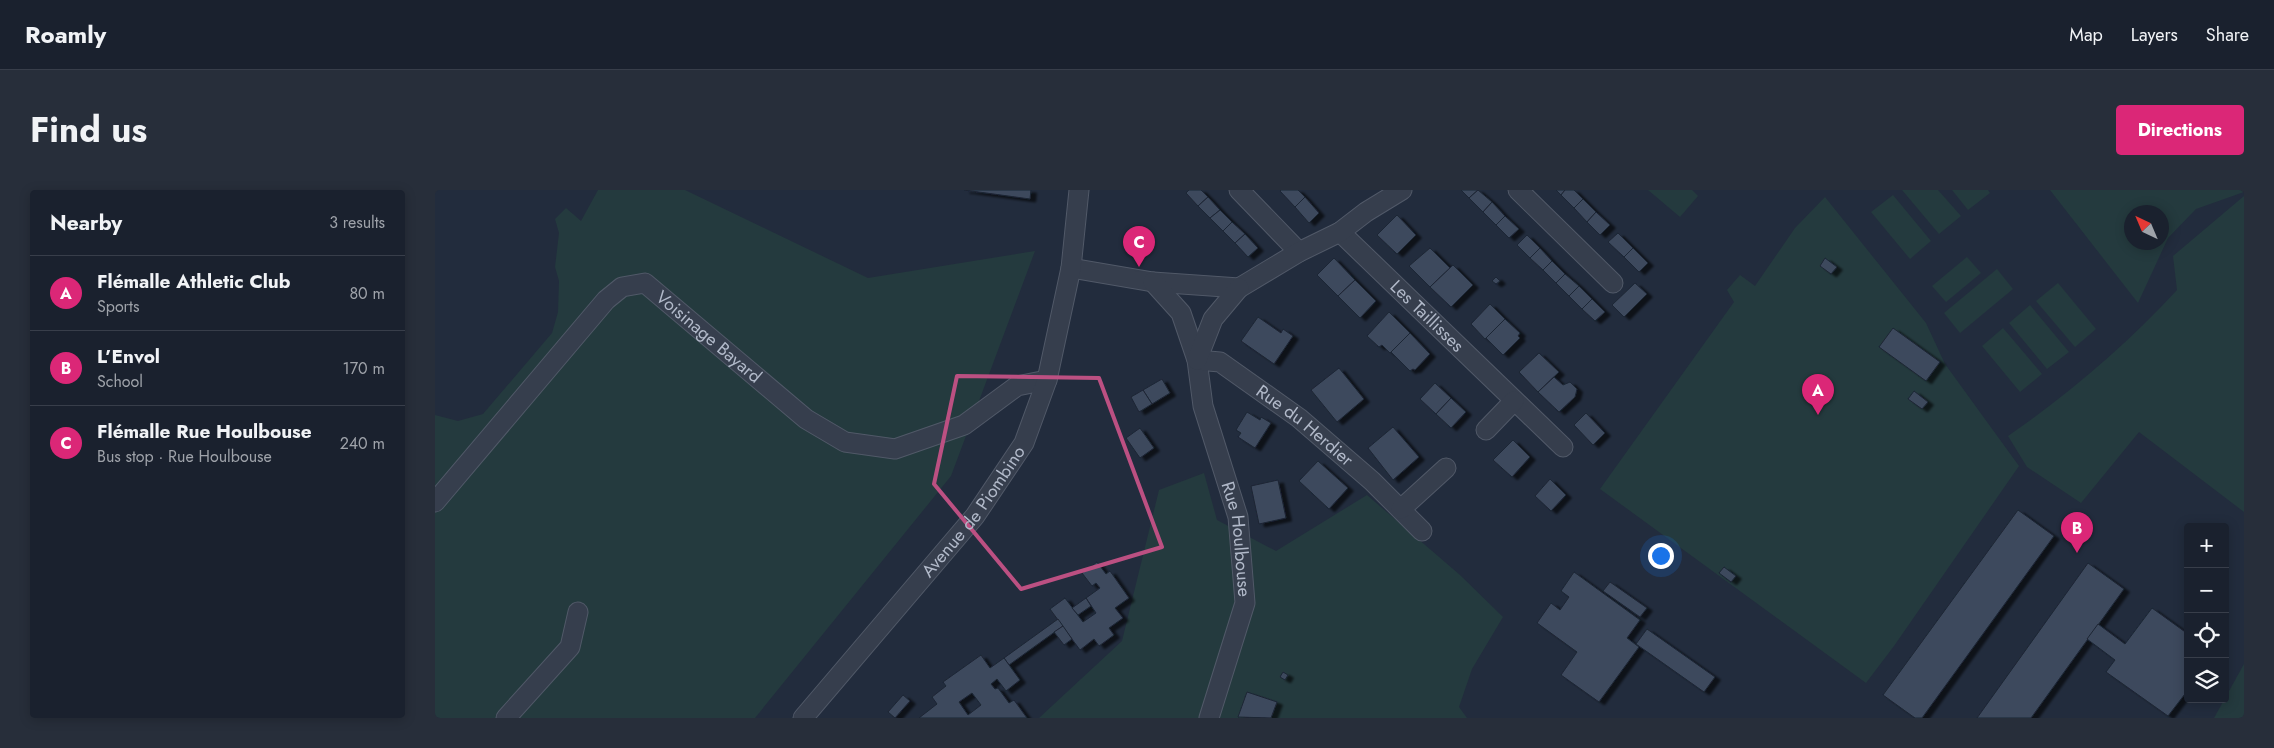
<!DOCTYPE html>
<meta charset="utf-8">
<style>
body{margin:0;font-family:Jost,sans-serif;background:#272e3a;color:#f1f3f6}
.controls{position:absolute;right:15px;bottom:15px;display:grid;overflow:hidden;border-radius:5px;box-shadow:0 2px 12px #0003}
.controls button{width:45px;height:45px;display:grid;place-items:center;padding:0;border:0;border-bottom:1px solid #383e4a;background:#1a212e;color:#f1f3f6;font:25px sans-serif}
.compass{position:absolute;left:1689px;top:15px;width:45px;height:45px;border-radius:50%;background:#1a212e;box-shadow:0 2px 12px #0003;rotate:316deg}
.you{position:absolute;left:1225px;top:365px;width:18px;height:18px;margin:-12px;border:4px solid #fff;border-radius:50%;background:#1a73e8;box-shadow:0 0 0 8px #1a73e833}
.badge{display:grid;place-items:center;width:32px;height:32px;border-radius:50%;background:#db2777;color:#fff;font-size:16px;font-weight:700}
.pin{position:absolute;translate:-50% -41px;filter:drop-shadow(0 1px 2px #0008)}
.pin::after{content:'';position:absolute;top:26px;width:18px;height:15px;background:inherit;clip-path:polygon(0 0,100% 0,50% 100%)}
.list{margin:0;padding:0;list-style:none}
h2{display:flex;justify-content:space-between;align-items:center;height:65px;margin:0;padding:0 20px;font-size:21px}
h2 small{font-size:16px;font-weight:400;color:#9fa3aa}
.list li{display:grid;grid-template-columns:32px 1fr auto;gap:15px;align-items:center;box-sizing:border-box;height:75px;padding:0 20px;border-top:1px solid #383e4a}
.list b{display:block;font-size:19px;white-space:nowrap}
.list p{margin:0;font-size:16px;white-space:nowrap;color:#9fa3aa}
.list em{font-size:16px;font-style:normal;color:#9fa3aa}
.icon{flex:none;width:28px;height:28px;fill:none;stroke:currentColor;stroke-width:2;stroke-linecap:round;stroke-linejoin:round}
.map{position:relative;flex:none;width:1809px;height:528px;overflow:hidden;border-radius:5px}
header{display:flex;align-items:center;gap:30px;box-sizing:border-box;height:70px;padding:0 25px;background:#1a212e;border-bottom:1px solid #383e4a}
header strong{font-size:24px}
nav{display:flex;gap:28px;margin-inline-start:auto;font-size:18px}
.intro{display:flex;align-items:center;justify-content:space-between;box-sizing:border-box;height:120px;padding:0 30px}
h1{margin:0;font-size:35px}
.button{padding:12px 22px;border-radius:5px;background:#db2777;color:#fff;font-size:18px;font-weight:700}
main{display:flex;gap:30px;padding:0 30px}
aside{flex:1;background:#1a212e;border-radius:5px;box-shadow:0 2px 12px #0003}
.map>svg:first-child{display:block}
</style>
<header>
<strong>Roamly</strong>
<nav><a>Map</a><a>Layers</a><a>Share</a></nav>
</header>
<div class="intro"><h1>Find us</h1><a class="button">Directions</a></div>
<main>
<aside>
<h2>Nearby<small>3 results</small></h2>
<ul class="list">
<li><span class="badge">A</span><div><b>Flémalle Athletic Club</b><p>Sports</p></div><em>80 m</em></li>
<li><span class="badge">B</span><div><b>L’Envol</b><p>School</p></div><em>170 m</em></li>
<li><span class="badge">C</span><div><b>Flémalle Rue Houlbouse</b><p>Bus stop · Rue Houlbouse</p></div><em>240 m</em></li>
</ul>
</aside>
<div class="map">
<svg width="1809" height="528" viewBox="0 0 1809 528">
<defs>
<filter id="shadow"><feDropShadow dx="5.5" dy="3" stdDeviation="1" flood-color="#0009"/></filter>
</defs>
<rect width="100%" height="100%" fill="#222c3d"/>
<g fill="#243a3e" fill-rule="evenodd">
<path d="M163 0H250L433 88 600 61 516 286 320 528H0V225L23 231 48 224 117 143 123 122 124 91 120 77 124 43 120 29 131 18 146 31Z"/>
<path d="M1213 0H1257L1263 6 1245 27Z"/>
<path d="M1467 0H1503L1526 26 1504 44Z"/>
<path d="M1517 0H1553L1555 3 1533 20Z"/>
<path d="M1615 0H1809V2L1761 19 1733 48 1703 113ZM1696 22H1726V52H1696Z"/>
<path d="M1458 5 1496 51 1475 69 1436 22Z"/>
<path d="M1809 6V322L1704 242 1646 313 1592 277 1573 246C1635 203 1691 155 1742 100L1738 66Z"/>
<path d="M1390 7 1491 133 1510 174 1584 276 1459 456 1431 493 1165 299 1299 112 1292 100 1305 85 1320 96 1360 38Z"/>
<path d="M1532 67 1546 83 1511 112 1497 96Z"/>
<path d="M1562 79 1578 99 1525 143 1509 123Z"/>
<path d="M1623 93 1661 139 1640 157 1601 111Z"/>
<path d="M1595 115 1634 162 1612 179 1574 133Z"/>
<path d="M1568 138 1607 184 1585 202 1547 156Z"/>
<path d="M769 283 782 330 841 361 932 305 1025 385 1068 427 1037 479 1024 517 1032 528H604L687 451 724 300Z"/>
<path d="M1809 474V528H1779Z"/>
</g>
<g fill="#3d4a5d" stroke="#1d2534" fill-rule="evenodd" filter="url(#shadow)">
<path d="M529 0H596L595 9Z"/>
<path d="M754 0H766L773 7 763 16 751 3Z"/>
<path d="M846 0H863L870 7 860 17 845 1Z"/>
<path d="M1026 0H1043L1034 8Z"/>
<path d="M1043 0 1057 12 1048 22 1034 8Z"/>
<path d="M1121 0H1130L1126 5Z"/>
<path d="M1130 0H1139L1148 9 1139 18 1126 5Z"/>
<path d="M773 7 785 20 775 28 763 16Z"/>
<path d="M870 7 884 23 874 33 860 17Z"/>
<path d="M1148 9 1161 22 1152 32 1139 18Z"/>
<path d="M1057 12 1070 26 1061 35 1048 22Z"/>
<path d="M785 20 797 32 788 41 775 28Z"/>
<path d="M1161 22 1175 35 1165 45 1152 32Z"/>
<path d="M962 25 981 45 962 64 942 45Z"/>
<path d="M1070 26 1084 39 1074 48 1061 35Z"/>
<path d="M797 32 810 44 800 53 788 41Z"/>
<path d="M1183 43 1198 58 1189 67 1173 52Z"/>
<path d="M810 44 823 58 813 67 800 53Z"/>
<path d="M1092 45 1105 58 1095 68 1082 55Z"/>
<path d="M995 58 1015 78 995 97 974 76Z"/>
<path d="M1105 58 1117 71 1108 80 1095 68Z"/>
<path d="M1198 58 1213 73 1204 82 1189 67Z"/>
<path d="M899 68 920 90 903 106 882 85Z"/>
<path d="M1390 68 1402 77 1396 84 1385 76Z"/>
<path d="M1117 71 1130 84 1121 93 1108 80Z"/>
<path d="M1018 75 1038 95 1016 117 995 97Z"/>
<path d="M1130 84 1144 96 1134 106 1121 93Z"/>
<path d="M1061 87 1065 91 1061 94 1057 91Z"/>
<path d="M920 90 941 111 925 128 903 106Z"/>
<path d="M1200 93 1212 104 1189 127 1177 115Z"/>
<path d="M1144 96 1157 109 1147 119 1134 106Z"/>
<path d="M1157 109 1170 122 1160 131 1147 119Z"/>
<path d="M1055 114 1070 129 1050 149 1036 134Z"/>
<path d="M954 122 975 143 955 163 947 155 944 157 932 146Z"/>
<path d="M823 127 846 143 848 139 858 146 839 174 806 151Z"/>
<path d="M1070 129 1085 143 1083 146 1085 148 1068 165 1051 148Z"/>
<path d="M1458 138 1505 172 1491 191 1444 157Z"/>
<path d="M975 143 995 164 980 180 978 179 975 181 956 162Z"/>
<path d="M1104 163 1124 182 1103 202 1084 182Z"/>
<path d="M904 178 929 209 902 232 876 200Z"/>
<path d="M1119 187 1128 195 1135 192 1142 199 1140 207 1124 222 1103 202Z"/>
<path d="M727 189 735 203 717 214 708 200Z"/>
<path d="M1000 193 1016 208 1001 224 985 209Z"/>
<path d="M708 200 717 214 704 222 696 207Z"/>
<path d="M1479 201 1493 212 1487 219 1473 209Z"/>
<path d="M1016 208 1031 222 1016 238 1001 224Z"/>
<path d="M812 222 825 230 826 227 836 233 820 258 803 247 806 243 801 240Z"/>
<path d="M1151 223 1170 243 1158 255 1139 235Z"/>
<path d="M958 237 984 267 958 290 933 258Z"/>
<path d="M705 238 719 258 705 268 691 248Z"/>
<path d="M1078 250 1095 267 1077 287 1058 270Z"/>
<path d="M883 271 913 298 894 319 864 291Z"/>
<path d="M1115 289 1131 305 1116 321 1100 306Z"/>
<path d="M843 290 851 328 824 334 816 296Z"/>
<path d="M1583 320 1619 346 1487 528H1480L1448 505Z"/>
<path d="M662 372 671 384 675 381 694 408 680 418 688 428 674 438 679 445 664 456 659 449 645 460 615 419 630 408 648 432 661 423 651 408 665 398 661 393 657 396 647 383Z"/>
<path d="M1653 373 1689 399 1596 528H1542Z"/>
<path d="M1289 377 1301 386 1296 392 1284 383Z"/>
<path d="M1139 382 1205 430 1192 448 1204 457 1164 512 1126 485 1142 462 1102 433 1116 413 1125 420 1134 407 1126 401Z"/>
<path d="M1175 392 1212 418 1205 427 1168 401Z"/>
<path d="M651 408 656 416 643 425 637 418Z"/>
<path d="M1717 418 1753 444V500L1733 526 1671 482 1680 470 1652 449 1663 434 1690 454Z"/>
<path d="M623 429 628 436 574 475 569 468Z"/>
<path d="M628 436 637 449 629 455 619 442Z"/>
<path d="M1212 439 1280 487 1269 502 1201 454Z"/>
<path d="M546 465 555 478 569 468 585 490 571 501 562 489 556 494 560 499 563 498 574 513 579 510 592 528H484L502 514 497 507 511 496 508 492ZM537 503 546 515 533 525 524 512Z"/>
<path d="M848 482 853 485 850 490 845 487Z"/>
<path d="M812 502 842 512 836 528 803 527Z"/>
<path d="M468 505 475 511 460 528 453 522Z"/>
</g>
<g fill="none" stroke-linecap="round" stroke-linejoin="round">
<g stroke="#515968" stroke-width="21">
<g id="minor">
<path d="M804 0 864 62"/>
<path d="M1083 0 1178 93"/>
<path id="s1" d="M905 42 1128 257"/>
<path d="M636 78 718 92 804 98 864 62 905 42 931 22 967 0"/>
<path id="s2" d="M718 92 746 123 762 170 768 216 803 327 810 413 774 528"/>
<path id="s3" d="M762 170 785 172 864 228 937 291 987 341"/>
<path d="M762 170 778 129 804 98"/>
<path d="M1051 240 1079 211"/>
<path id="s4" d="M0 312 171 110 187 97 210 93 371 229 410 252 460 259 529 235 582 196 612 190"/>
<path d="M966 319 1011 278"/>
<path d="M71 528 135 457 143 422"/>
<path id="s5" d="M368 528 540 326 589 253 612 190 636 78 644 0"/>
</g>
</g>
<use href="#minor" stroke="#363e4d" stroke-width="19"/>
</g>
<path fill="none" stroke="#bc5082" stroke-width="4" stroke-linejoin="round" d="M522 186 664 188 727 357 586 399 499 294Z"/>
<g text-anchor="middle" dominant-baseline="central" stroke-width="4.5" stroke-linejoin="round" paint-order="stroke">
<g font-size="18" fill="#b1b9c9" stroke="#1b2332">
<text stroke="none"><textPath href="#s1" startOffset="121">Les Taillisses</textPath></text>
<text stroke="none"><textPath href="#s4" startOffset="392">Voisinage Bayard</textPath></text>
<text stroke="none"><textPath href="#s3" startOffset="129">Rue du Herdier</textPath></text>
<text stroke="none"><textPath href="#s5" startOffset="268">Avenue de Piombino</textPath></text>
<text stroke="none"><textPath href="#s2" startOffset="276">Rue Houlbouse</textPath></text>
</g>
</g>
</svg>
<div class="controls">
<button>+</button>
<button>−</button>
<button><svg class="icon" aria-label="locate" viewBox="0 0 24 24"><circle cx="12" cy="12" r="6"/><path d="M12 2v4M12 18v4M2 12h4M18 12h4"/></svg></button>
<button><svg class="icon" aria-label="layers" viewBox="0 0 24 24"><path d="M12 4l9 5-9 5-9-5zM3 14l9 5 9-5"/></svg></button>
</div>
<svg class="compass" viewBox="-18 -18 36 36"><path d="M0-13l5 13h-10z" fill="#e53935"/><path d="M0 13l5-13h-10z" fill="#9fa3aa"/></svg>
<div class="you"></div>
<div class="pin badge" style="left:1383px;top:225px">A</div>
<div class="pin badge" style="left:1642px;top:363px">B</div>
<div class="pin badge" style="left:704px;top:77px">C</div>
</div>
</main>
